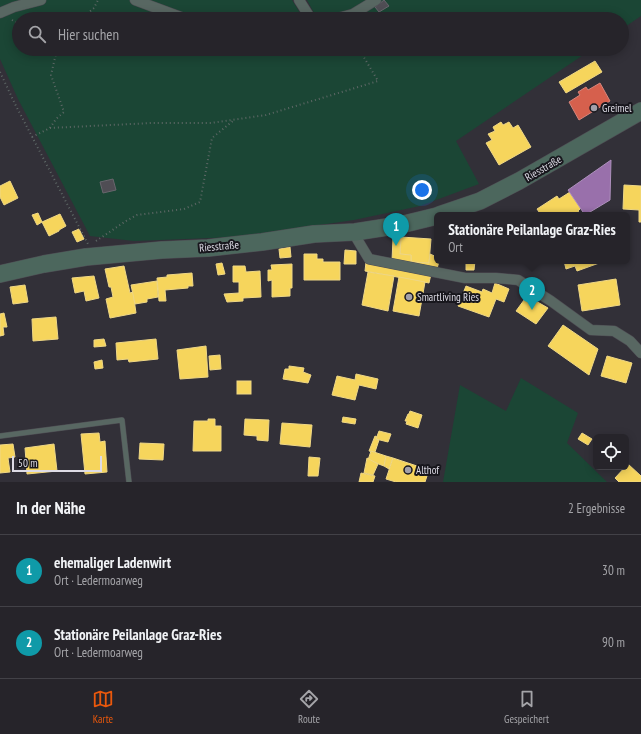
<!DOCTYPE html>
<html lang="de">
<meta charset="utf-8">
<style>
body{margin:0;font-family:"PT Sans Narrow",sans-serif;background:#323036;color:#f1f3f6}
.controls{position:absolute;right:12px;bottom:12px;display:grid;overflow:hidden;border-radius:6px;box-shadow:0 2px 10px #0003}
.controls button{width:36px;height:36px;display:grid;place-items:center;padding:0;border:0;border-bottom:1px solid #424147;background:#26242a;color:#f1f3f6;font:20px sans-serif}
.scale{position:absolute;left:12px;bottom:10px;width:90px;box-sizing:border-box;padding-left:4px;border:2px solid #dedce6;border-top:0;font-size:11px;line-height:14px;white-space:nowrap;color:#dedce6;-webkit-text-stroke:3px #18171d;paint-order:stroke}
.you{position:absolute;left:422px;top:190px;width:14px;height:14px;margin:-10px;border:3px solid #fff;border-radius:50%;background:#1a73e8;box-shadow:0 0 0 6px #1a73e833}
.badge{display:grid;place-items:center;width:26px;height:26px;border-radius:50%;background:#ea580c;color:#fff;font-size:13px;font-weight:700}
.pin{position:absolute;translate:-50% -33px;filter:drop-shadow(0 1px 2px #0008)}
.pin::after{content:'';position:absolute;top:21px;width:14px;height:12px;background:inherit;clip-path:polygon(0 0,100% 0,50% 100%)}
.popup{position:absolute;left:434px;top:212px;width:196px;height:52px;box-sizing:border-box;display:grid;place-content:center;border-radius:6px;background:#26242a;filter:drop-shadow(0 1px 3px #0005);font-size:13px;white-space:nowrap;color:#a4a4a8}
.popup b{font-size:15px;color:#f1f3f6}
.popup::after{content:'';position:absolute;left:50%;top:100%;margin-left:-8px;border:8px solid transparent;border-top-color:#26242a}
.list{margin:0;padding:0;list-style:none}
h2{display:flex;justify-content:space-between;align-items:center;height:52px;margin:0;padding:0 16px;font-size:17px}
h2 small{font-size:13px;font-weight:400;color:#a4a4a8}
.list li{display:grid;grid-template-columns:26px 1fr auto;gap:12px;align-items:center;box-sizing:border-box;height:72px;padding:0 16px;border-top:1px solid #424147}
.list b{display:block;font-size:15px;white-space:nowrap}
.list p{margin:0;font-size:13px;white-space:nowrap;color:#a4a4a8}
.list em{font-size:13px;font-style:normal;color:#a4a4a8}
.icon{flex:none;width:22px;height:22px;fill:none;stroke:currentColor;stroke-width:2;stroke-linecap:round;stroke-linejoin:round}
.map{position:relative;flex:none;width:641px;height:482px;overflow:hidden}
.search{position:absolute;background:#26242a;box-shadow:0 2px 10px #0003;left:12px;right:12px;top:12px;height:44px;display:flex;align-items:center;gap:10px;box-sizing:border-box;padding:0 14px;border-radius:22px;color:#a4a4a8;font-size:15px}
.sheet{height:196px;background:#26242a}
nav{display:flex;justify-content:space-around;align-items:center;box-sizing:border-box;height:56px;border-top:1px solid #424147;background:#26242a;font-size:11px;color:#a4a4a8}
nav a{display:grid;justify-items:center;gap:2px}
nav .on{color:#ea580c}
.map>svg:first-child{display:block}
</style>
<div class="map">
<svg width="641" height="482" viewBox="0 0 641 482">
<rect width="100%" height="100%" fill="#323038"/>
<g fill="#1b4635">
<path d="M0 0H292L304 19H19V49H592L456 141 479 184 420 206 354 220 237 237 134 241 90 236 18 99 0 59Z"/>
<path d="M307 0H641V16L622 29V19H307L314 13Z"/>
<path d="M521 378 578 413 567 443 607 482H443L460 385 506 411Z"/>
</g>
<g fill="#f6d55c" stroke="#efd785">
<path d="M595 61 602 72 566 93 559 82Z"/>
<path d="M501 122 503 125 509 122 513 128 518 125 531 147 499 165 486 143 492 140 488 134 495 131 493 127Z"/>
<path d="M10 181 18 198 4 205 0 197V186Z"/>
<path d="M624 185 641 186V222H639V210L623 209Z"/>
<path d="M570 192 581 208 578 211 580 214 579 215H541L537 209 557 196 559 199Z"/>
<path d="M38 213 42 222 37 225 32 215Z"/>
<path d="M60 214 66 226 59 230V231L49 236 42 222Z"/>
<path d="M79 229 84 239 77 242 72 232Z"/>
<path d="M401 237 431 239 429 263 411 262V255L400 254Z"/>
<path d="M401 237 400 254 411 255V262L429 263 430 254 437 257V261H439L437 269 392 261 393 238Z"/>
<path d="M290 247 291 257 280 258 279 249Z"/>
<path d="M345 250 356 251V264H344Z"/>
<path d="M304 254H317V259H323V262H340V280H304Z"/>
<path d="M466 261H475L474 270H466Z"/>
<path d="M564 261H601L602 262 577 271 575 266 566 269Z"/>
<path d="M366 262 431 274 429 283 365 271Z"/>
<path d="M222 263 225 274 218 275 216 264Z"/>
<path d="M292 264V288H290V296L272 297V280L268 281V270H272L271 265Z"/>
<path d="M124 266 130 293 133 292 136 313 110 318 106 299 113 297 111 287H109L105 269Z"/>
<path d="M233 266H245L246 272 260 271 261 297 243 298V301L227 302 224 294 239 293V282H233Z"/>
<path d="M368 272 394 276 388 311 362 305Z"/>
<path d="M192 273 193 286H188V288L165 290 166 301H159L157 278 167 277V275Z"/>
<path d="M94 276 99 298 86 301 84 291 75 293 72 278Z"/>
<path d="M399 277 425 282 419 316 393 311Z"/>
<path d="M616 279 620 305 582 311 578 285Z"/>
<path d="M157 281 158 297 147 299V302L135 304 131 285Z"/>
<path d="M495 283 509 289 504 302 496 299 489 317 458 306 466 286 482 292 483 289 492 293Z"/>
<path d="M25 285 28 302 13 304 10 287Z"/>
<path d="M527 296 548 308 536 324 516 311Z"/>
<path d="M4 313 7 327H3L4 335 0 336V314Z"/>
<path d="M56 317 58 339 33 341 32 319Z"/>
<path d="M563 325 598 349 589 375 548 346Z"/>
<path d="M104 339 106 346 94 347V340Z"/>
<path d="M156 339 158 359 129 362 128 359 117 360 116 343Z"/>
<path d="M206 346 208 377 180 379 177 350Z"/>
<path d="M220 355 221 369 210 370 209 356Z"/>
<path d="M607 356 632 363 626 383 601 376Z"/>
<path d="M102 360 103 368 95 369 94 362Z"/>
<path d="M289 366 304 368 303 372 311 375 308 383 283 379 285 369H289Z"/>
<path d="M356 374 378 379 376 389 359 385 355 400 332 395 337 376 355 380Z"/>
<rect x="237" y="381" width="14" height="13"/>
<path d="M410 411 422 415 418 428 406 424 407 421H405L408 414H409Z"/>
<path d="M343 417 356 419 355 424 342 422Z"/>
<path d="M208 419H215V426H221V451H193L194 421H208Z"/>
<path d="M245 419 269 420 268 441 257 440V436L244 435Z"/>
<path d="M282 423 312 425 310 447 280 444Z"/>
<path d="M379 431 391 434 388 442 376 439Z"/>
<path d="M99 433 100 442 105 441 107 472 85 474 81 434Z"/>
<path d="M582 433 592 439 588 445 578 439Z"/>
<path d="M375 436 377 437 376 439 379 440 375 452 369 451Z"/>
<path d="M140 443 164 444 163 460 139 459Z"/>
<path d="M13 444 15 457 8 458 10 472 0 473V445Z"/>
<path d="M54 444 57 471 27 474 25 448Z"/>
<path d="M371 451 386 456 384 466 368 460Z"/>
<path d="M386 456 393 458 389 469 384 466Z"/>
<path d="M309 457 320 458 318 476H308Z"/>
<path d="M367 458 378 464 373 475 364 473Z"/>
<path d="M393 458 429 470 425 482H396L386 479Z"/>
<path d="M628 464 641 476V482H619L615 478Z"/>
<path d="M361 473 375 476 373 482H359Z"/>
</g>
<path fill="#d6604d" stroke="#d8857b" d="M600 83 610 101 579 120 569 102 580 95 578 92 586 87 588 90Z"/>
<path fill="#9970ab" stroke="#ae90bd" d="M611 160 610 200 585 215 568 190Z"/>
<g fill="#4f4d54" stroke="#68666d">
<path d="M384 0 389 6 379 12 375 7Z"/>
<path d="M113 179 116 190 103 193 100 182Z"/>
</g>
<g fill="none" stroke-linecap="round" stroke-linejoin="round">
<g stroke="#4e4c53" stroke-width="6">
<path id="lane" d="M0 436 122 420 129 482"/>
</g>
<g stroke="#4e4c53" stroke-width="11">
<g id="street">
<path d="M135 0 186 19"/>
<path d="M299 0 311 19"/>
<path d="M0 13 14 7 41 0"/>
<path d="M334 19 353 14 376 0"/>
<path d="M355 232 357 239 369 259 465 278H496L518 280 551 301 591 330 614 331 630 341 641 353"/>
</g>
</g>
<g stroke="#4e4c53" stroke-width="18">
<g id="primary">
<path d="M439 215 480 201 519 181 641 111"/>
<path d="M0 274 44 264 86 257 162 250 208 248 262 242 314 234 355 232 400 225 437 216"/>
</g>
</g>
<g stroke="#5e6866" stroke-width="2" stroke-dasharray="1 3" stroke-linecap="butt">
<path d="M81 19 94 8 98 0"/>
<path d="M12 20 19 24"/>
<path d="M0 72 15 104 88 244"/>
<path d="M50 128 56 119 64 112 51 75 57 49"/>
<path d="M32 137 50 128 152 123H211L266 115 378 81 359 49"/>
<path d="M96 241 126 221 137 215 184 209 200 202 212 138 234 120"/>
</g>
<use href="#lane" stroke="#586762" stroke-width="5"/>
<use href="#street" stroke="#586762" stroke-width="10"/>
<use href="#primary" stroke="#4c675d" stroke-width="17"/>
</g>
<g fill="#a2a0a9" stroke="#18171d" stroke-width="1.5">
<circle cx="594" cy="108" r="4"/>
<circle cx="409" cy="297" r="4"/>
<circle cx="408" cy="470" r="4"/>
</g>
<g text-anchor="middle" dominant-baseline="central" stroke-width="4" stroke-linejoin="round" paint-order="stroke">
<g font-size="11" fill="#dedce6" stroke="#18171d" text-anchor="start">
<text x="602" y="108">Greimel</text>
<text x="417" y="297">Smartliving Ries</text>
<text x="416" y="470">Althof</text>
</g>
<g font-size="11" fill="#dedce6" stroke="#18171d">
<text transform="translate(543 168) rotate(-30)">Riesstraße</text>
<text transform="translate(219 246) rotate(-5)">Riesstraße</text>
</g>
</g>
</svg>
<div class="controls">
<button><svg class="icon" aria-label="locate" viewBox="0 0 24 24"><circle cx="12" cy="12" r="6"/><path d="M12 2v4M12 18v4M2 12h4M18 12h4"/></svg></button>
</div>
<div class="scale">50 m</div>
<div class="you"></div>
<div class="pin badge" style="left:396px;top:246px;background:#0f9aa8">1</div>
<div class="pin badge" style="left:532px;top:310px;background:#0f9aa8">2</div>
<div class="popup"><b>Stationäre Peilanlage Graz-Ries</b>Ort</div>
<div class="search"><svg class="icon" aria-label="search" viewBox="0 0 24 24"><circle cx="10" cy="10" r="6"/><path d="M15 15l6 6"/></svg>Hier suchen</div>
</div>
<section class="sheet">
<h2>In der Nähe<small>2 Ergebnisse</small></h2>
<ul class="list">
<li><span class="badge" style="background:#0f9aa8">1</span><div><b>ehemaliger Ladenwirt</b><p>Ort · Ledermoarweg</p></div><em>30 m</em></li>
<li><span class="badge" style="background:#0f9aa8">2</span><div><b>Stationäre Peilanlage Graz-Ries</b><p>Ort · Ledermoarweg</p></div><em>90 m</em></li>
</ul>
</section>
<nav>
<a class="on"><svg class="icon" aria-label="map" viewBox="0 0 24 24"><path d="M3 6l6-2 6 2 6-2v14l-6 2-6-2-6 2zM9 4v14M15 6v14"/></svg>Karte</a>
<a><svg class="icon" aria-label="directions" viewBox="0 0 24 24"><path d="M12 3l9 9-9 9-9-9zM9 14v-3h6M13 9l2 2-2 2"/></svg>Route</a>
<a><svg class="icon" aria-label="saved" viewBox="0 0 24 24"><path d="M7 4h10v16l-5-4-5 4z"/></svg>Gespeichert</a>
</nav>
